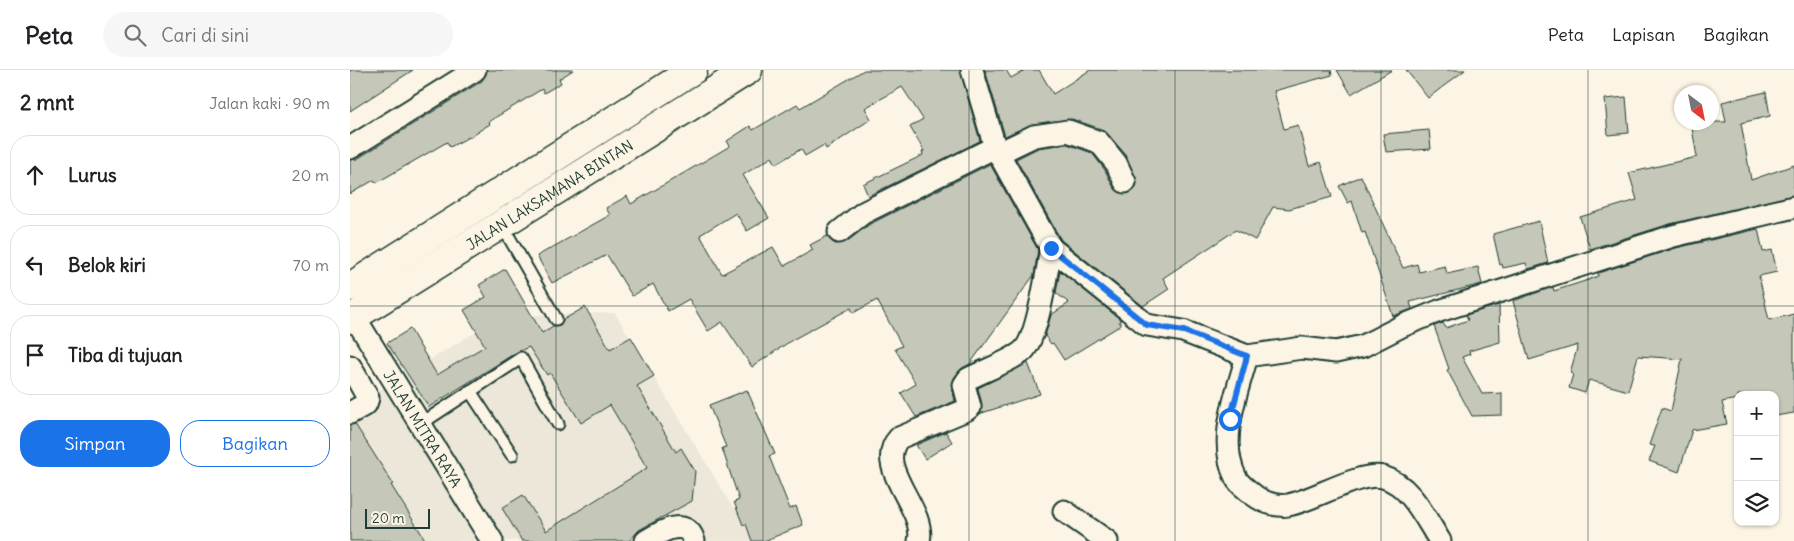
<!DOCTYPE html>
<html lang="id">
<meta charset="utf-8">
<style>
body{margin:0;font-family:Delius,sans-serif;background:#f6f6f6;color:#202124}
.controls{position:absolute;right:15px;bottom:15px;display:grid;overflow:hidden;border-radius:10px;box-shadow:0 1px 4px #0004}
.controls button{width:45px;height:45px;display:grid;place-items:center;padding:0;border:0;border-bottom:1px solid #e0e0e0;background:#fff;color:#202124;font:25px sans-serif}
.compass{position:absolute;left:1324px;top:15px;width:45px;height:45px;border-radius:50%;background:#fff;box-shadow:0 1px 4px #0004;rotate:148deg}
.scale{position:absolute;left:15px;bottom:12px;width:65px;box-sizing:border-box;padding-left:5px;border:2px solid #1f3d34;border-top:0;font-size:14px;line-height:18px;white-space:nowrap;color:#1f3d34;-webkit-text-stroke:4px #fcf5e5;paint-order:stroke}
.stop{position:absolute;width:15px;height:15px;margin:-11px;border:4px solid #1a73e8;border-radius:50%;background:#fff}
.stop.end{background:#1a73e8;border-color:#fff;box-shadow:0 1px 5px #0008}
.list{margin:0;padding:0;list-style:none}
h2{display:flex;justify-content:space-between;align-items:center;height:65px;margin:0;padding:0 20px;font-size:21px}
h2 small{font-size:16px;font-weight:400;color:#757577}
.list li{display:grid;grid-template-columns:32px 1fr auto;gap:15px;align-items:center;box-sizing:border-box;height:80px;margin:0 10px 10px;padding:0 10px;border:1px solid #e0e0e0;border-radius:20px}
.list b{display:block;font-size:19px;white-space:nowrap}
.list em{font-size:16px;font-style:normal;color:#757577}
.actions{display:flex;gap:10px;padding:15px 20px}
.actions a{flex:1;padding:11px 0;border:1px solid #1a73e8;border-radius:20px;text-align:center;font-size:18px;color:#1a73e8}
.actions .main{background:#1a73e8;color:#fff}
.icon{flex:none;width:28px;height:28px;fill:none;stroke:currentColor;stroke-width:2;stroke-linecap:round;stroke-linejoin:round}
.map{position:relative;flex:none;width:1444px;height:471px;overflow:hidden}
header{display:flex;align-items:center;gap:30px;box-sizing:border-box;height:70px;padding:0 25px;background:#fff;border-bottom:1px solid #e0e0e0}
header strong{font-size:24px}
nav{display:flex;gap:28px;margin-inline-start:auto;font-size:18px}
.search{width:350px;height:45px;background:#f6f6f6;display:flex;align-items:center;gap:12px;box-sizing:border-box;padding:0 18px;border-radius:28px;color:#757577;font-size:19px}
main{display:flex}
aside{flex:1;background:#fff}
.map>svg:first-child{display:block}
</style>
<header>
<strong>Peta</strong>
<div class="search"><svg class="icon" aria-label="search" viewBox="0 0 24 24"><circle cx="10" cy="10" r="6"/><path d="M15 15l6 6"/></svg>Cari di sini</div>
<nav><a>Peta</a><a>Lapisan</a><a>Bagikan</a></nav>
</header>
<main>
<aside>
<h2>2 mnt<small>Jalan kaki · 90 m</small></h2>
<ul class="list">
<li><svg class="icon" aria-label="ahead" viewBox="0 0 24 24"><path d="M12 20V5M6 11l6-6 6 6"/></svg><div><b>Lurus</b></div><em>20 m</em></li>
<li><svg class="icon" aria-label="left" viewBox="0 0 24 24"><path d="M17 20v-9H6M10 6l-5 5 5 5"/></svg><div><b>Belok kiri</b></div><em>70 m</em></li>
<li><svg class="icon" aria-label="arrive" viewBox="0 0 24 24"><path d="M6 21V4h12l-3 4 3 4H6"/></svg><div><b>Tiba di tujuan</b></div></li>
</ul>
<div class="actions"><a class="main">Simpan</a><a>Bagikan</a></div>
</aside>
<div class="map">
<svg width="1444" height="471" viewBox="0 0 1444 471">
<rect width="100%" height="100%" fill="#fcf5e5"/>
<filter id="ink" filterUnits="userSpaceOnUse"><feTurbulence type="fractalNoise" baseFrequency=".02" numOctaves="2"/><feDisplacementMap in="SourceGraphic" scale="10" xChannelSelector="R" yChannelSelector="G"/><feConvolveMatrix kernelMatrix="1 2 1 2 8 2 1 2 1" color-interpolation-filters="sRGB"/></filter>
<g filter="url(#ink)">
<path fill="#ece7d8" d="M265 243 382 436 420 471H0V337L153 246Z"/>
<g fill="#c5c7b9" stroke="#1f3d34">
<path d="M0 0H63L0 41Z"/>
<path d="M137 0H223L209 9 211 13 194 23 192 19 138 52 140 54 121 66 100 77 97 72 26 113 24 110 0 124V90L7 89 132 11Z"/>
<path d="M514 0H610L630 71 518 126 513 114 573 85 572 82 574 81 560 57 573 49 552 17 515 38 521 49 476 79 474 75 455 86 451 79 426 94 422 87 393 105 419 148 397 161 386 143 350 165 372 204 423 177 434 196 463 180 460 175 477 166 485 174 496 172 520 154 640 94 688 180 684 205 620 294 612 298 604 308 602 318 605 331 566 347 551 323 566 314 545 279 552 276 527 230 503 243 501 238 442 270 402 297 372 252 358 261 339 229 318 241 303 214 282 226 257 185 202 213 187 186 260 145 256 138 277 126 281 134 380 76 377 71 400 56 403 60 447 34 450 38Z"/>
<path d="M635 0H656L661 8 675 0H689L703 24 740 0H981L982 5 924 21 934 59 948 55 959 96 971 92 982 127 939 139 923 137 905 170 886 160 813 208 819 219 793 236 711 170 666 89 688 78 717 74 742 83 755 100 764 118 774 124 785 119 787 113 776 85 754 60 722 49 682 54 655 66Z"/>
<path d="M987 0H1042L1001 24Z"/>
<path d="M1056 0H1115L1078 28Z"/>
<path d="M1416 22 1420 46 1391 53 1401 110 1444 95V125L1320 154 1240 179 1230 147 1287 130 1279 103 1347 87 1341 52H1376L1372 32Z"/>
<path d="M1276 27 1279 63 1258 65 1255 29Z"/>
<path d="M1079 60 1081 79 1036 82 1033 64Z"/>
<path d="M1011 106 1053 198 1067 194 1069 202 1095 196 1097 204 1128 197 1132 214 1060 232 1062 239 1043 246 1015 162 1012 163 1002 131 998 133 989 116Z"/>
<path d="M1189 151 1198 193 1178 199 1176 193 1153 198 1152 194 1150 195 1143 164Z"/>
<path d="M1408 159 1413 182 1422 180 1427 202 1409 206 1419 250 1444 244V343L1425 346V325H1388V329L1372 332 1377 354 1342 360 1329 402 1299 391 1305 376 1299 375 1312 338 1321 341 1332 289 1288 286 1278 321 1239 310 1235 323 1219 318 1223 304 1220 303 1228 275 1179 290 1163 231 1203 217 1204 221 1238 210 1248 206V203L1326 178Z"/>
<path d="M155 199 192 263 203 256 210 255 213 250 235 237 260 279 281 267 304 306 287 316 326 382 331 378 345 401 342 431 289 460 279 471H172L152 438 173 425 196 461 297 398 260 335 231 353 200 303 197 305 179 277 167 282 79 337 37 273 60 259 87 305 135 276 114 240 136 227 129 215Z"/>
<path d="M710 201 771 250 769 251 771 255 714 290 703 273 701 274 695 266 701 245 719 233 706 223Z"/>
<path d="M1149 235 1150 272 1119 281 1120 284 1112 287 1132 324 1152 323V345L1122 346 1097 300 1099 299 1084 256 1093 253 1096 258 1118 250 1116 245Z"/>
<path d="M678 293 690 324 629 344 632 334 628 318Z"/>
<path d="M397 320 425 384 419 386 440 439 446 436 453 455 414 471H402L396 454 393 455 384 432 389 430 372 378 376 377 359 335Z"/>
<path d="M5 354 43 414 41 415 76 471H0V355Z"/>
<path d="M596 362 602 372 575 389 566 375Z"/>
</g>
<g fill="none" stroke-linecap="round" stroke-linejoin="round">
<g stroke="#1f3d34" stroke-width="15">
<g id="lane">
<path d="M152 155 206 249"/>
<path d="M120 321 162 385"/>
<path d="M69 355 171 288 208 354"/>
</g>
</g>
<g stroke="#1f3d34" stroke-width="25">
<g id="street">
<path d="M622 0 645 77 701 178 797 255 833 261 897 286 952 278 986 282 1013 276 1052 256 1089 241 1323 166 1444 137"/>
<path d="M0 78 125 0"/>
<path d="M649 83 684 66 718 61 749 72 766 93 775 112"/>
<path d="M489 162 513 143 645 77"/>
<path id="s1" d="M4 246 142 471"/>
<path d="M897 286C887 323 867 371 886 408 889 414 895 418 900 422 910 431 924 437 938 435 962 431 1010 401 1033 407 1061 415 1075 448 1090 471"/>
<path d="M0 296 18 328 16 334 0 343"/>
<path d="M714 441 757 471"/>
<path d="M296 471C309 463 337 445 344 471"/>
<path d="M569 471C577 439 522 397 549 368L616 340 620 337 614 315 618 309C631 302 663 290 673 281 688 267 697 200 701 178"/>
</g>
</g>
<g stroke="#1f3d34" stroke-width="31">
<g id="secondary">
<path d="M0 217 343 0"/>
<path id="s2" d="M0 249 398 0"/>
</g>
</g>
<use href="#lane" stroke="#fcf5e5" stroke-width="11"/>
<use href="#street" stroke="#fcf5e5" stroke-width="21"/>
<use href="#secondary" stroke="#fcf5e5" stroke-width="28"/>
</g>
</g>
<g fill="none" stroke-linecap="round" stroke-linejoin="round" filter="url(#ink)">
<path stroke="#1a73e8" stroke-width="6" d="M701 178 797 255 834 261 897 286 880 349"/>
</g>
<path fill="none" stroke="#1f3d34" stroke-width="1" stroke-opacity="0.55" d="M206 0V471M413 0V471M619 0V471M825 0V471M1031 0V471M1238 0V471M0 236H1444"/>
<g text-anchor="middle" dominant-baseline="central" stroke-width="4" stroke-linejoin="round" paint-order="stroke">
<g font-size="15" fill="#1f3d34" stroke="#fcf5e5">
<text stroke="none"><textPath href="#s2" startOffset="235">JALAN LAKSAMANA BINTAN</textPath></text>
<text stroke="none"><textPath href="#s1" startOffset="132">JALAN MITRA RAYA</textPath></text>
</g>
</g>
</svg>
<div class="controls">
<button>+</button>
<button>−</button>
<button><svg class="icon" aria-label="layers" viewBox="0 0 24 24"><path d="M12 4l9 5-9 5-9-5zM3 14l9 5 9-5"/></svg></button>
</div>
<svg class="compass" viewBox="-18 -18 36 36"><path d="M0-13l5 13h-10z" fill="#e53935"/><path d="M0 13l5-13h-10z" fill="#757577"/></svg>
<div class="scale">20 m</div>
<div class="stop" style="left:880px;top:349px"></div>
<div class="stop end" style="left:701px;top:178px"></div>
</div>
</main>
